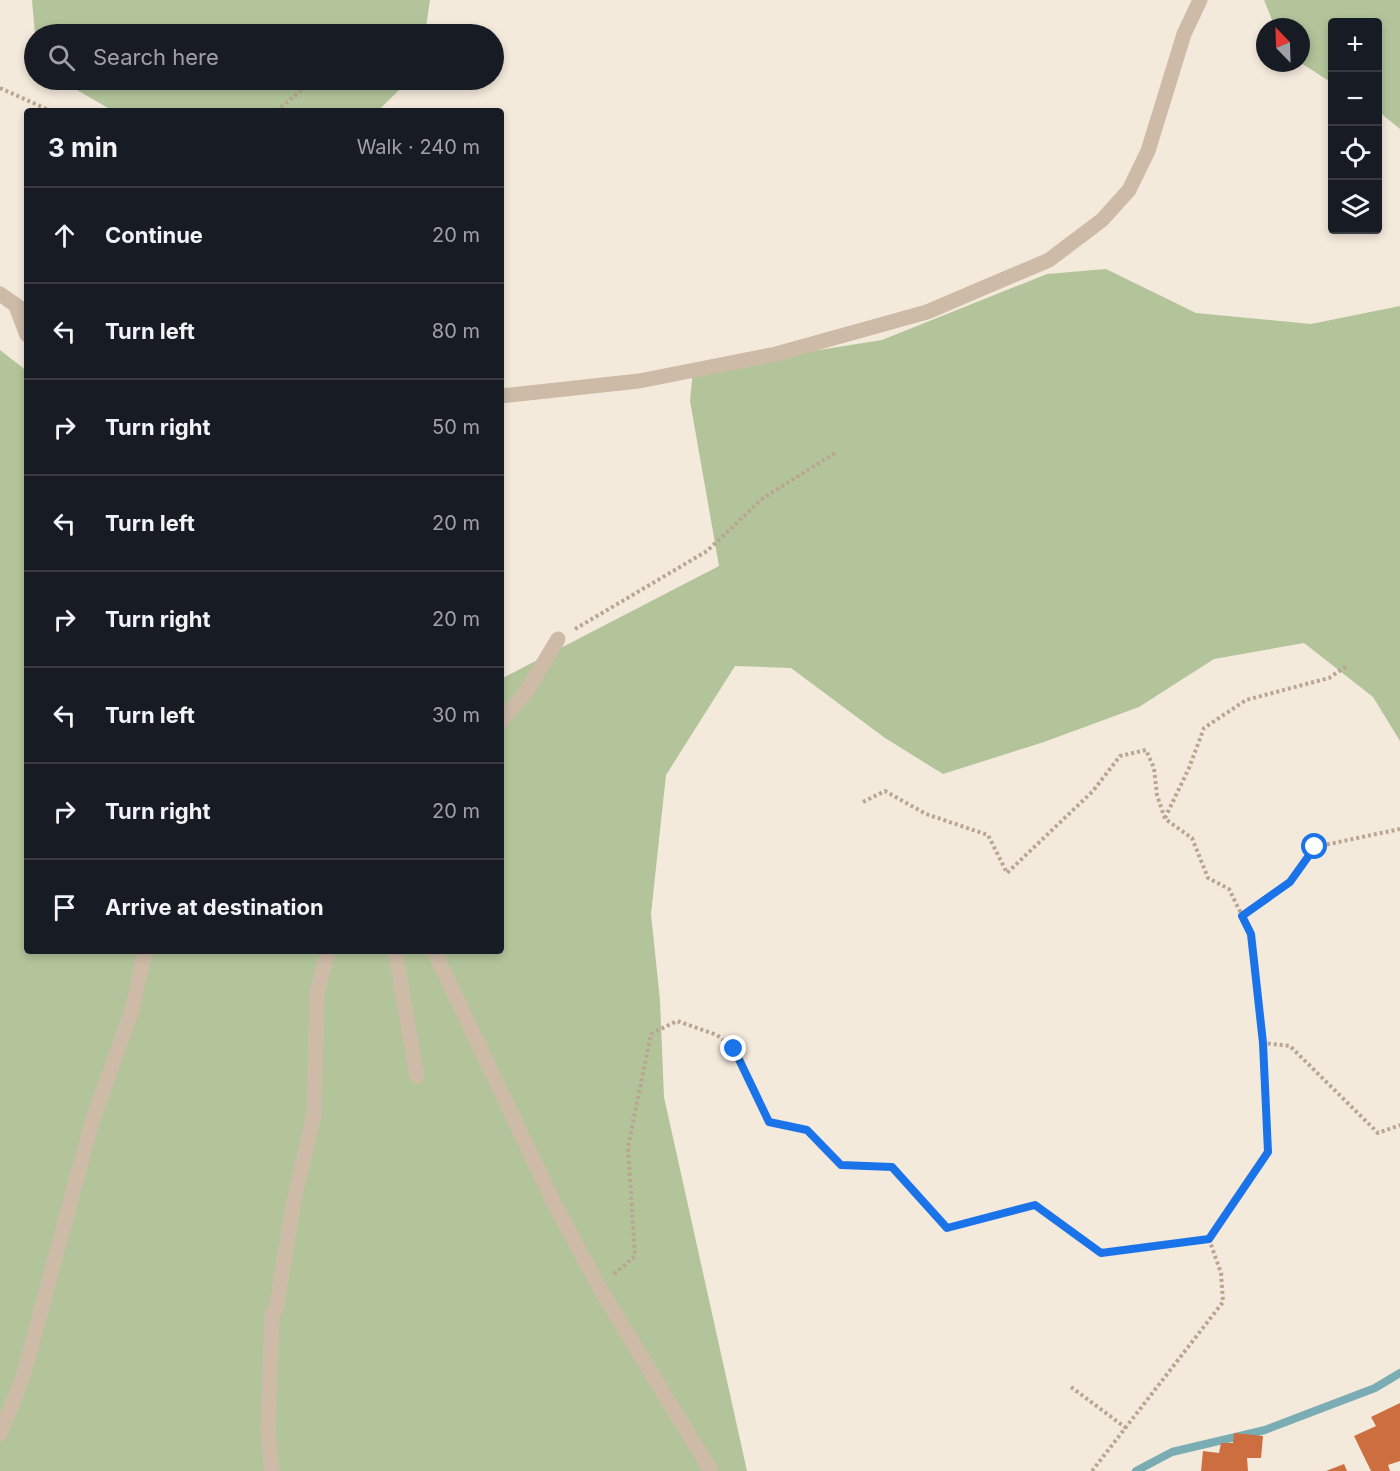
<!DOCTYPE html>
<meta charset="utf-8">
<style>
body{margin:0;font-family:Inter,sans-serif;background:#242831;color:#f1f3f6}
.controls{position:absolute;right:18px;top:18px;display:grid;overflow:hidden;border-radius:6px;box-shadow:0 3px 9px #0003}
.controls button{width:54px;height:54px;display:grid;place-items:center;padding:0;border:0;border-bottom:2px solid #363941;background:#171b24;color:#f1f3f6;font:30px sans-serif}
.compass{position:absolute;left:1256px;top:18px;width:54px;height:54px;border-radius:50%;background:#171b24;box-shadow:0 3px 9px #0003;rotate:337deg}
.stop{position:absolute;width:18px;height:18px;margin:-14px;border:4px solid #1a73e8;border-radius:50%;background:#fff}
.stop.end{background:#1a73e8;border-color:#fff;box-shadow:0 2px 6px #0008}
.list{margin:0;padding:0;list-style:none}
h2{display:flex;justify-content:space-between;align-items:center;height:78px;margin:0;padding:0 24px;font-size:26px}
h2 small{font-size:20px;font-weight:400;color:#9ea1a6}
.list li{display:grid;grid-template-columns:39px 1fr auto;gap:18px;align-items:center;box-sizing:border-box;height:96px;padding:0 24px;border-top:2px solid #363941}
.list b{display:block;font-size:22px;white-space:nowrap}
.list em{font-size:20px;font-style:normal;color:#9ea1a6}
.icon{flex:none;width:33px;height:33px;fill:none;stroke:currentColor;stroke-width:2;stroke-linecap:round;stroke-linejoin:round}
.map{position:relative;flex:none;width:1400px;height:1471px;overflow:hidden}
.search{position:absolute;background:#171b24;box-shadow:0 3px 9px #0003;left:24px;top:24px;width:480px;height:66px;display:flex;align-items:center;gap:15px;box-sizing:border-box;padding:0 21px;border-radius:33px;color:#9ea1a6;font-size:22px}
.panel{position:absolute;background:#171b24;box-shadow:0 3px 9px #0003;left:24px;top:108px;width:480px;height:846px;border-radius:6px}
.map>svg:first-child{display:block}
</style>
<div class="map">
<svg width="1400" height="1471" viewBox="0 0 1400 1471">
<rect width="100%" height="100%" fill="#f4eadc"/>
<g fill="#b3c49b">
<path d="M32 0H430L425 34H35Z"/>
<path d="M1264 0H1400V129L1378 111V22H1332V83L1301 63V27H1275Z"/>
<path d="M60 80H406L403 86 378 111H113Z"/>
<path d="M1106 269 1196 313 1311 324 1400 306V741L1373 697 1304 643 1214 659 1139 707 1044 742 943 774 885 738 791 668 735 666 666 775 651 914 660 1000 664 1097 747 1471H0V350L27 371V951H501V679L719 566 690 401 693 370 882 340 1047 274Z"/>
</g>
<g fill="none" stroke-linecap="round" stroke-linejoin="round">
<path stroke="#79acb3" stroke-width="8" d="M1136 1471 1172 1452 1265 1430 1375 1388 1400 1373"/>
</g>
<g fill="#cd6e40">
<path d="M1400 1403V1461L1388 1465 1390 1471H1371L1354 1436 1376 1426 1371 1417Z"/>
<path d="M1234 1433 1263 1436 1261 1458H1247L1248 1471H1201L1203 1451 1219 1453 1221 1443H1233Z"/>
<path d="M1344 1464 1347 1471H1326Z"/>
</g>
<g fill="none" stroke-linecap="round" stroke-linejoin="round">
<g stroke="#b9a591" stroke-width="4" stroke-dasharray="3 3" stroke-linecap="butt">
<path d="M0 88 51 111"/>
<path d="M276 111 301 91"/>
<path d="M575 629 707 551 762 499 835 453"/>
<path d="M863 802 885 791 926 814 988 835 1007 873 1093 791 1120 756 1146 750 1154 768 1157 795 1165 819 1192 838 1208 878 1229 889 1251 934 1263 1043"/>
<path d="M1165 818 1189 768 1204 728 1246 700 1329 678 1348 665"/>
<path d="M1242 916 1290 882 1315 847 1400 829"/>
<path d="M614 1274 635 1256 628 1147 651 1034 677 1021 717 1035 734 1049 769 1122 807 1130 841 1165 892 1167 947 1228 1036 1205 1101 1253 1209 1239"/>
<path d="M1071 1387 1126 1428"/>
<path d="M1092 1471 1223 1302 1221 1273 1209 1239 1268 1152 1263 1043 1290 1046 1378 1133 1400 1125"/>
</g>
<g stroke="#cdbba7" stroke-width="15">
<path d="M0 294 27 313"/>
<path d="M15 304 27 335"/>
<path d="M501 396 639 381 776 354 927 312 1049 260 1102 220 1129 190 1148 151 1184 34 1200 0"/>
<path d="M501 721 526 692 558 639"/>
<path d="M395 951 417 1076"/>
<path d="M434 951 553 1201 599 1287 711 1471"/>
<path d="M0 1434 23 1377 92 1122 132 1010 145 951"/>
<path d="M272 1471 268 1431 272 1314 276 1309 294 1200 314 1115 317 993 328 951"/>
</g>
</g>
<g fill="none" stroke-linecap="round" stroke-linejoin="round">
<path stroke="#1a73e8" stroke-width="8" d="M734 1049 769 1122 807 1130 841 1165 892 1167 947 1228 1035 1205 1101 1253 1209 1239 1268 1152 1263 1043 1251 934 1242 916 1290 882 1315 847"/>
</g>
</svg>
<div class="controls">
<button>+</button>
<button>−</button>
<button><svg class="icon" aria-label="locate" viewBox="0 0 24 24"><circle cx="12" cy="12" r="6"/><path d="M12 2v4M12 18v4M2 12h4M18 12h4"/></svg></button>
<button><svg class="icon" aria-label="layers" viewBox="0 0 24 24"><path d="M12 4l9 5-9 5-9-5zM3 14l9 5 9-5"/></svg></button>
</div>
<svg class="compass" viewBox="-18 -18 36 36"><path d="M0-13l5 13h-10z" fill="#e53935"/><path d="M0 13l5-13h-10z" fill="#9ea1a6"/></svg>
<div class="stop" style="left:1315px;top:847px"></div>
<div class="stop end" style="left:734px;top:1049px"></div>
<div class="search"><svg class="icon" aria-label="search" viewBox="0 0 24 24"><circle cx="10" cy="10" r="6"/><path d="M15 15l6 6"/></svg>Search here</div>
<section class="panel">
<h2>3 min<small>Walk · 240 m</small></h2>
<ul class="list">
<li><svg class="icon" aria-label="ahead" viewBox="0 0 24 24"><path d="M12 20V5M6 11l6-6 6 6"/></svg><div><b>Continue</b></div><em>20 m</em></li>
<li><svg class="icon" aria-label="left" viewBox="0 0 24 24"><path d="M17 20v-9H6M10 6l-5 5 5 5"/></svg><div><b>Turn left</b></div><em>80 m</em></li>
<li><svg class="icon" aria-label="right" viewBox="0 0 24 24"><path d="M7 20v-9h11M14 6l5 5-5 5"/></svg><div><b>Turn right</b></div><em>50 m</em></li>
<li><svg class="icon" aria-label="left" viewBox="0 0 24 24"><path d="M17 20v-9H6M10 6l-5 5 5 5"/></svg><div><b>Turn left</b></div><em>20 m</em></li>
<li><svg class="icon" aria-label="right" viewBox="0 0 24 24"><path d="M7 20v-9h11M14 6l5 5-5 5"/></svg><div><b>Turn right</b></div><em>20 m</em></li>
<li><svg class="icon" aria-label="left" viewBox="0 0 24 24"><path d="M17 20v-9H6M10 6l-5 5 5 5"/></svg><div><b>Turn left</b></div><em>30 m</em></li>
<li><svg class="icon" aria-label="right" viewBox="0 0 24 24"><path d="M7 20v-9h11M14 6l5 5-5 5"/></svg><div><b>Turn right</b></div><em>20 m</em></li>
<li><svg class="icon" aria-label="arrive" viewBox="0 0 24 24"><path d="M6 21V4h12l-3 4 3 4H6"/></svg><div><b>Arrive at destination</b></div></li>
</ul>
</section>
</div>
